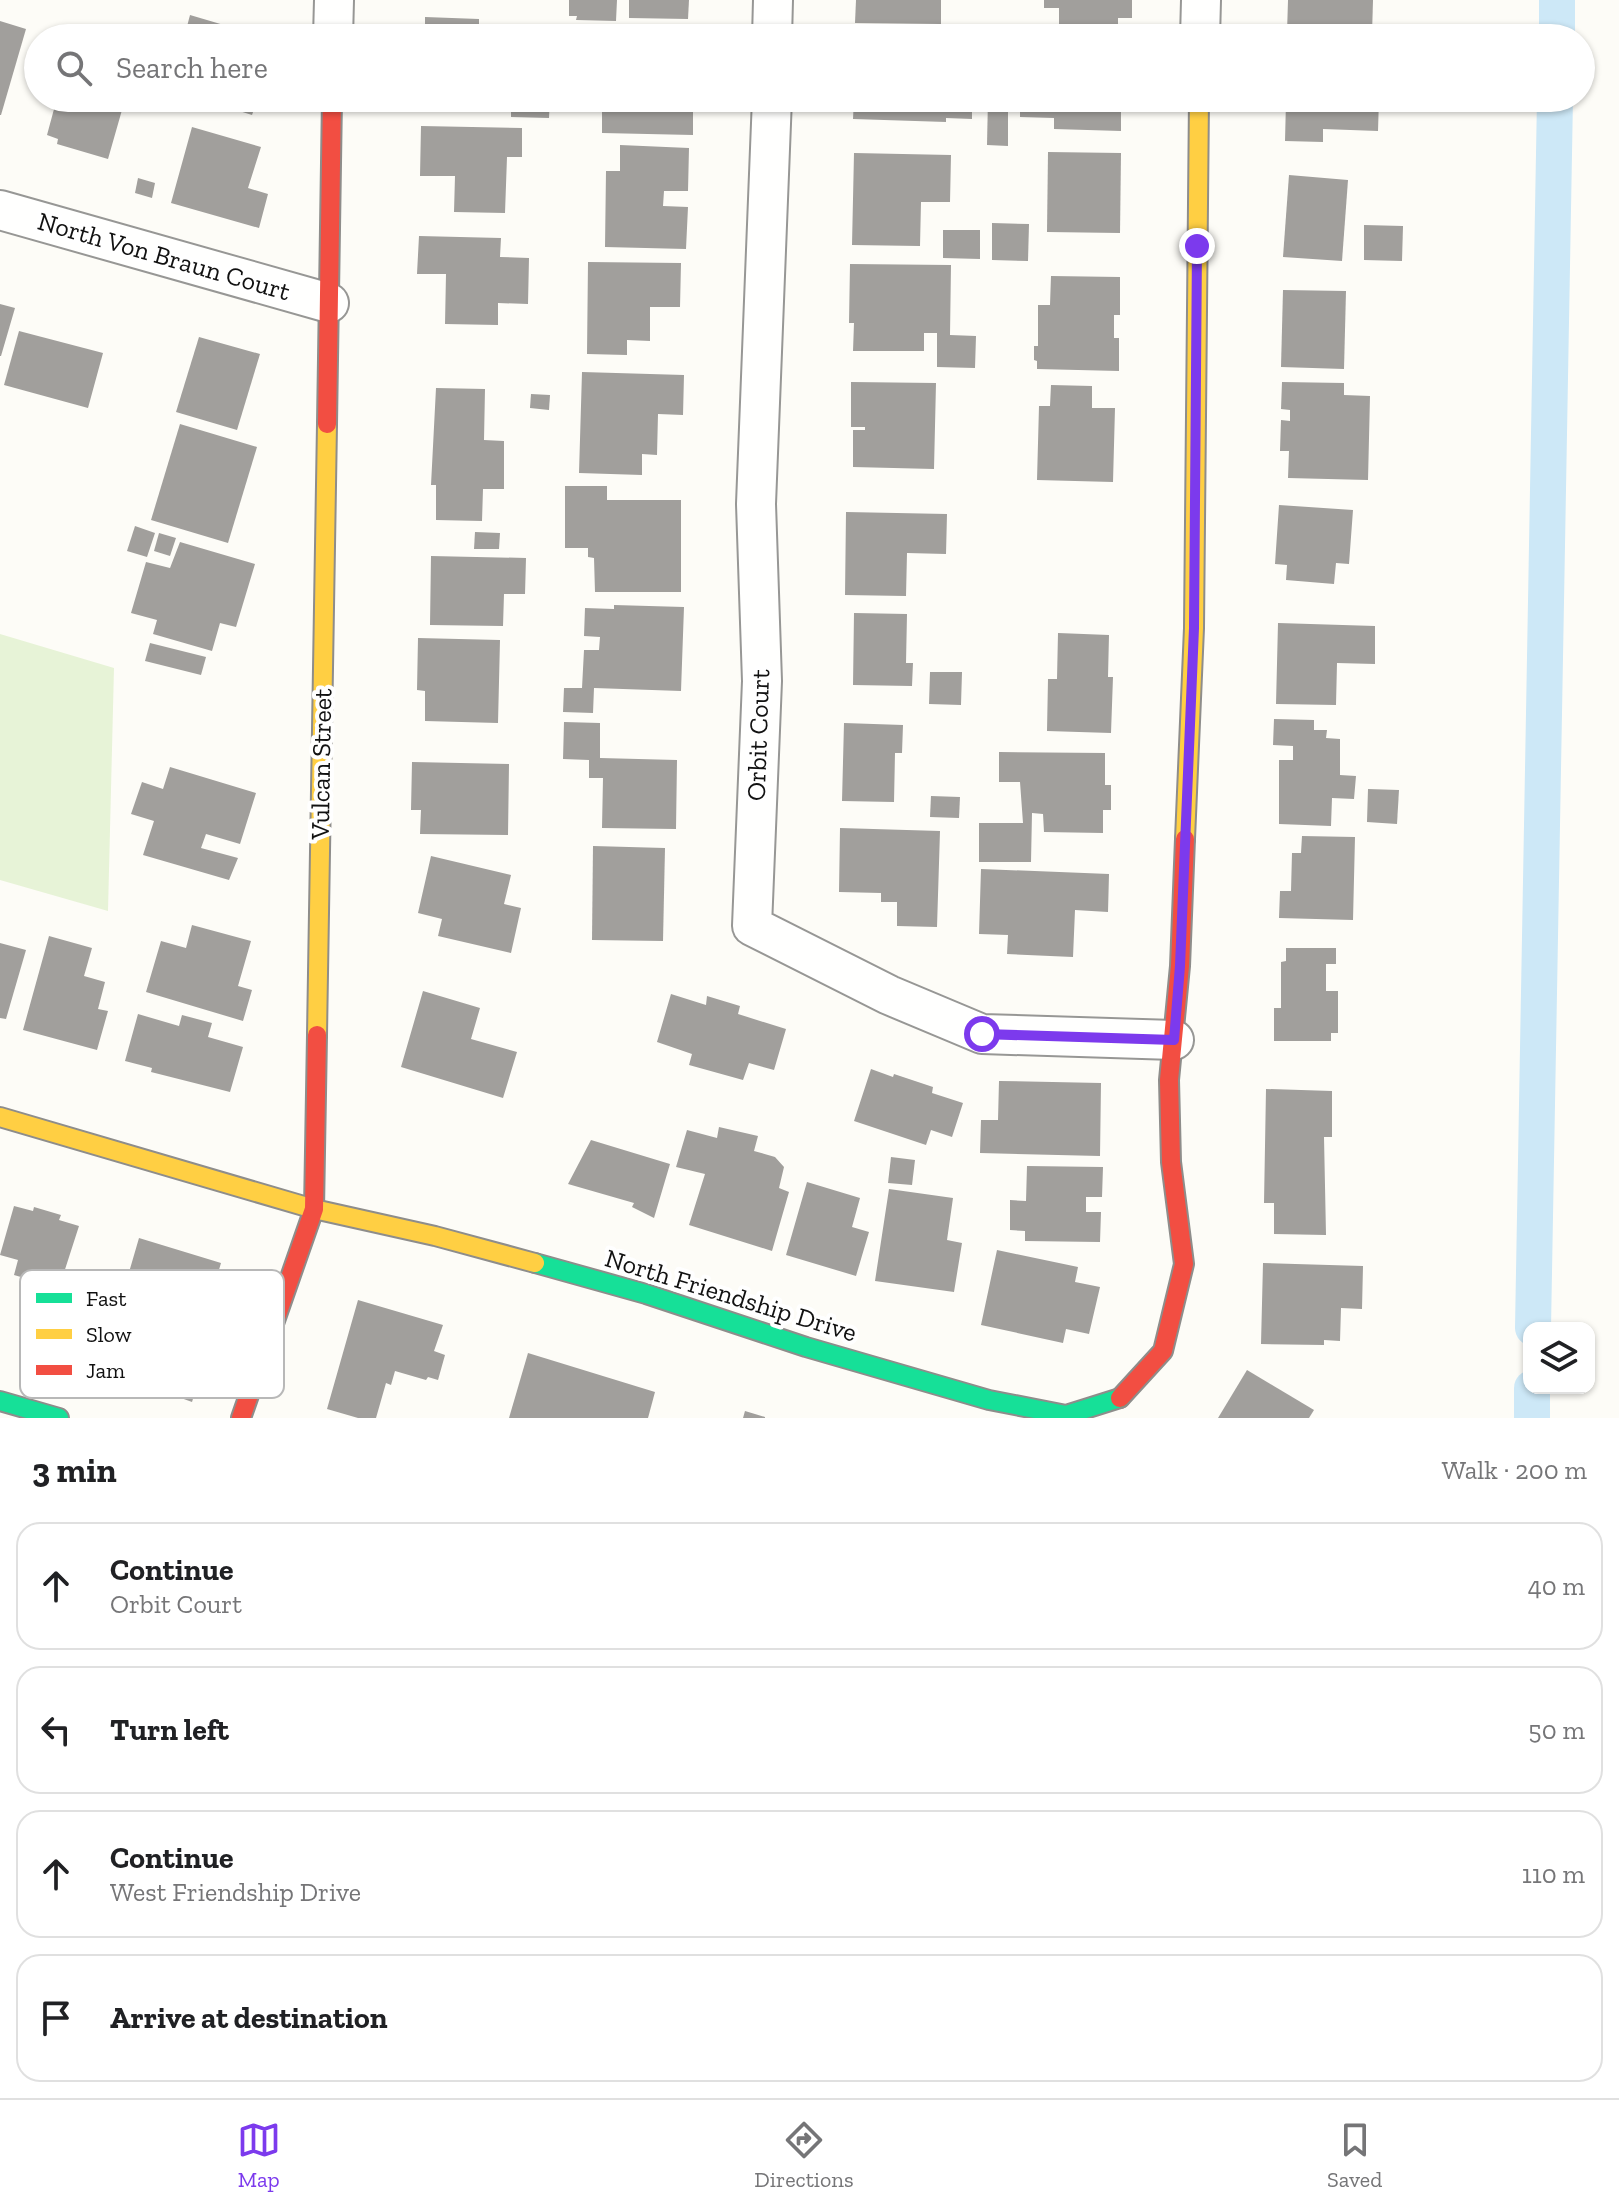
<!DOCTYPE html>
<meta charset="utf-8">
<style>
body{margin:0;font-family:"Zilla Slab",serif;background:#f6f6f6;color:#202124}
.controls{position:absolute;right:24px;bottom:24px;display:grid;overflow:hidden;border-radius:16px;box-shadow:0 2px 6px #0004}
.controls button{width:72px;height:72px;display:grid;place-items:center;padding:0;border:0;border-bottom:2px solid #e0e0e0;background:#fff;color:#202124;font:40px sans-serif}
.stop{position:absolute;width:24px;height:24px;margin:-18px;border:6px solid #7c3aed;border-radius:50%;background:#fff}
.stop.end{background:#7c3aed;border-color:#fff;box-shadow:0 2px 8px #0008}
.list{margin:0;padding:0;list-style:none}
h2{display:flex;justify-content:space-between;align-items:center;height:104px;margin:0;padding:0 32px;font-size:34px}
h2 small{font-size:26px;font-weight:400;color:#757577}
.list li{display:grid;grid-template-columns:52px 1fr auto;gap:24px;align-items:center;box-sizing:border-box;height:128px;margin:0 16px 16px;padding:0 16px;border:2px solid #e0e0e0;border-radius:24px}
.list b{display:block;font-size:30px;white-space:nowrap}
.list p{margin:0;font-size:26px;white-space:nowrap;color:#757577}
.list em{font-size:26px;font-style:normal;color:#757577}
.icon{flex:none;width:44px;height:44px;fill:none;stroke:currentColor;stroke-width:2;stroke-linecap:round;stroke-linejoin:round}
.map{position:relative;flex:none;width:1619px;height:1418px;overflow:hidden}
.search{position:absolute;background:#fff;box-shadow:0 2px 6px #0004;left:24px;right:24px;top:24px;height:88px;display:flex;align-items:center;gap:20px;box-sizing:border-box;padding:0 28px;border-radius:44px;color:#757577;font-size:30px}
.sheet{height:680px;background:#fff}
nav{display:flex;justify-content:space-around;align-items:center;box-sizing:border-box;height:112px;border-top:2px solid #e0e0e0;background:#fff;font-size:22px;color:#757577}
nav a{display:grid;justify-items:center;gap:4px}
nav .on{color:#7c3aed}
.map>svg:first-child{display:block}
</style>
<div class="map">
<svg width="1619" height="1418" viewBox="0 0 1619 1418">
<rect width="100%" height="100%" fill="#fdfcf7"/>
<path fill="#e7f3d7" d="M0 634 114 668 108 911 0 880Z"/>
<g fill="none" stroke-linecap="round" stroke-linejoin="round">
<g stroke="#cde8f7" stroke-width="36">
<path d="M1557 38V0"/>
<path d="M1533 1328 1555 98"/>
<path d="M1532 1418V1388"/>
</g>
</g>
<g fill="#a19f9c">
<path d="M569 0H617L616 21 576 20 577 16H569Z"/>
<path d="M629 0H689L688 19 629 18Z"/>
<path d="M856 0H941V24L855 23Z"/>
<path d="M1044 0H1132V18H1118V36L1059 35V8H1044Z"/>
<path d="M1288 0H1373L1372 35 1287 32Z"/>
<path d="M190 15 264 37V38H184Z"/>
<path d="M425 17 479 19V38H425Z"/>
<path d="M0 21 26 29 1 115H0Z"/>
<path d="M526 24 545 25V38H526Z"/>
<path d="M574 27 614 28V38H573Z"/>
<path d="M856 34 927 35V38H856Z"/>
<path d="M57 98H108L124 103 108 159 57 144 58 139 47 135Z"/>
<path d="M198 98H258L252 115Z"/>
<path d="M511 98H550L549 118 511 117Z"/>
<path d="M617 98H693V135L602 133V102L617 101Z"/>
<path d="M854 98H972V119L946 118V122L853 119Z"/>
<path d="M988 98H1008V146L987 145Z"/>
<path d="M1020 98H1121V131L1054 129V118L1020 117Z"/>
<path d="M1322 98H1379L1378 131 1323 129V142L1285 141 1286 101 1322 102Z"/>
<path d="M421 126 522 128V157H507L505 213 454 212 455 176H420Z"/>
<path d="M192 127 261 147 248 188 268 194 259 228 171 203Z"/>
<path d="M620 145 689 148 688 191H664L663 206 688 207 686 249 605 247 606 171H620Z"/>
<path d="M1048 152 1121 153 1120 233 1047 232Z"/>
<path d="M854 153 951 155 950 202H921L920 246 852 245Z"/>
<path d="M1289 175 1348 180 1342 261 1283 257Z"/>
<path d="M138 178 155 183 152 198 135 193Z"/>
<path d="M992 223 1029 224 1028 261 992 260Z"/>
<path d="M1364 225 1403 226 1402 261 1364 260Z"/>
<path d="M943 230H980V259L943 258Z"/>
<path d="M419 236 501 238 500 257 529 258 528 304 498 303V325L445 324 446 274H417Z"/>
<path d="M588 262 681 263 680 307H650V341L627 340V355L587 354Z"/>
<path d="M850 264 951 265 950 335 976 336 975 368 937 367V333H924V351H853L854 323H849Z"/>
<path d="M1051 276 1120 277V315H1114V338H1119V371L1037 369V361L1034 360V346H1038V305H1050Z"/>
<path d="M1283 290 1346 291 1344 369 1281 367Z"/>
<path d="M0 304 15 308 1 356H0Z"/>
<path d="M19 331 103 353 88 408 4 385Z"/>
<path d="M199 337 260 354 237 430 176 412Z"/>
<path d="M582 372 684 375 683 415 658 414 657 455 642 454V475L579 473Z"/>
<path d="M851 382 936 383 934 469 853 467V430H865V427H851Z"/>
<path d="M1282 382 1344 383V395L1370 396 1368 480 1288 478 1289 451H1280L1281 420 1290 421V410L1281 409Z"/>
<path d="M1051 385 1092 386V408H1115L1113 482 1037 480 1039 406H1050Z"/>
<path d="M436 388 485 389 484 440 504 441V489H483L482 521 436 520V485H431Z"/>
<path d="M531 394 550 395 549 410 530 408Z"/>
<path d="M180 424 257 447 228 543 151 520Z"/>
<path d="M565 486H607V500H681V592H595L594 558 588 557V548H565Z"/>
<path d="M1279 505 1353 510 1349 564 1336 563 1334 584 1286 580 1287 565 1275 564Z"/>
<path d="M846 512 947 514 946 554 907 553 906 596 845 595Z"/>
<path d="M135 526 155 533 147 557 127 551Z"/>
<path d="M475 532 500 533 499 549H474Z"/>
<path d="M159 533 176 538 170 556 154 551Z"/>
<path d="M180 542 255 564 236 627 220 623 212 651 153 634 157 620 131 613 146 562 170 568Z"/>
<path d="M431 556 526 558 525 594H504L503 626 430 625Z"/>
<path d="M614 605 684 607 681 691 594 688 593 713 563 712 564 688H582L584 650H599L600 637 584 636 585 608 614 609Z"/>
<path d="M854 613 907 614 906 663H913L912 686 853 685Z"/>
<path d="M1278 623 1375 626V664L1337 663 1336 705 1276 704Z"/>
<path d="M1058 633 1109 635 1108 677H1113L1111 733 1047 731 1048 679H1057Z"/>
<path d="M418 638 500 640 498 723 425 721V691L417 690Z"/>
<path d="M150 643 206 657 201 675 145 661Z"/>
<path d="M930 672H962L961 705 929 704Z"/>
<path d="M1274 719 1314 720V730H1327L1326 738 1340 739V775L1356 776 1354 799 1332 798 1331 826 1279 824V760H1293V746L1273 745Z"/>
<path d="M564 722 600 723V758L677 760 676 829 602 828 603 778H589V760L563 759Z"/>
<path d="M844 723 903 725 902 753H895L894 802 842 801Z"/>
<path d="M999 752 1105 753V785H1111V810H1103V833L1044 832 1043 814 1032 813 1031 862H979V823H1023L1020 782H999Z"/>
<path d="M412 762 509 764 508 835 420 834 421 810H411Z"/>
<path d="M170 767 256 793 240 844 206 834 201 848 238 858 229 880 143 855 154 821 131 814 142 782 163 789Z"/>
<path d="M1368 789 1399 790 1397 824 1367 822Z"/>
<path d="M931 796 960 797 959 818 930 817Z"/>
<path d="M840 828 940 831 937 927 897 926V902H881V893L839 892Z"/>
<path d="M1302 836 1355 837 1353 920 1279 918 1280 891H1291L1292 853H1301Z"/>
<path d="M593 846 665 848 663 941 592 940Z"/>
<path d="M431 856 511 875 504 904 521 908 511 953 438 936 442 919 418 913Z"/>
<path d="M981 869 1109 874 1108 912 1075 910 1073 957 1007 954 1008 935 979 934Z"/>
<path d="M192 925 251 941 238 986 252 990 243 1021 146 992 161 941 186 948Z"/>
<path d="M49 936 92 948 84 976 105 982 98 1009 108 1011 97 1050 23 1030Z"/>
<path d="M0 943 26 950 6 1019 0 1018Z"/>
<path d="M1286 948H1336V964H1326V991H1338V1033H1331V1041H1274V1008H1281V962L1286 961Z"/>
<path d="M423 991 480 1008 471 1039 517 1052 503 1098 401 1067Z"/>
<path d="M671 994 706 1005 707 996 740 1006 738 1014 786 1029 774 1070 749 1063 743 1080 689 1065 692 1054 657 1042Z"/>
<path d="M138 1014 179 1026 182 1015 212 1023 208 1037 243 1047 230 1092 151 1072 152 1068 125 1061Z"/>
<path d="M871 1069 893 1077 894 1074 933 1087 932 1093 963 1103 952 1137 931 1130 926 1145 854 1121Z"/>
<path d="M999 1081 1101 1083 1100 1156 980 1153 981 1120H998Z"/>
<path d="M1266 1089 1332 1091V1137H1324L1326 1235 1274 1234V1203H1264Z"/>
<path d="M719 1127 758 1136 754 1151 775 1157 784 1167 779 1188 789 1192 772 1251 689 1225 705 1174 676 1167 687 1130 717 1138Z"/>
<path d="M591 1140 670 1164 654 1218 632 1207 634 1203 568 1184Z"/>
<path d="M891 1157 915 1160 912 1185 888 1183Z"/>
<path d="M1027 1166 1103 1167 1102 1197H1086V1212H1101L1100 1242 1025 1241V1231L1010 1230V1200L1026 1201Z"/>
<path d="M807 1182 860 1198 852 1227 869 1232 856 1276 786 1255Z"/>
<path d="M889 1189 953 1198 947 1240 962 1243 954 1292 875 1281Z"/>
<path d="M14 1206 33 1211 34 1207 61 1215 59 1220 79 1226 60 1285 98 1297 84 1341 26 1323 38 1282 14 1275 18 1260 0 1255Z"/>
<path d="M139 1238 221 1263 193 1358 163 1349 164 1343 143 1336 140 1343 111 1334Z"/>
<path d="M997 1250 1078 1267 1075 1282 1100 1287 1089 1334 1066 1329 1063 1343 981 1325Z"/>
<path d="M1263 1263 1363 1266 1362 1309 1341 1308 1340 1341 1324 1340V1345L1261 1344Z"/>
<path d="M358 1300 443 1325 434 1351 445 1355 438 1380 428 1377 426 1380 395 1371 391 1385 386 1383 376 1418H358L327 1409Z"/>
<path d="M528 1353 655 1392 648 1418H509Z"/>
<path d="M1247 1370 1314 1410 1309 1418H1218Z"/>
<path d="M184 1388 195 1392 192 1402 181 1398Z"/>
<path d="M745 1411 765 1417V1418H743Z"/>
</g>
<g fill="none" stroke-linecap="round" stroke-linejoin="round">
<g stroke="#979795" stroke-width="42">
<g id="street">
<path d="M333 38 334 0"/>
<path d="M772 38 773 0"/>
<path d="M1200 38 1201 0"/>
<path d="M772 98 756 504 762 681 752 926 889 995 982 1034 1174 1040"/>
<path d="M0 210 329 303"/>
</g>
</g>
<g stroke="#8e8d8b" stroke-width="22">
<g id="fast">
<path d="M535 1263 646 1294 806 1347 989 1400 1066 1415 1120 1398"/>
<path d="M0 1401 59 1418"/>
</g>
</g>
<g stroke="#8e8d8b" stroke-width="22">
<g id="slow">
<path d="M1185 839 1194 628 1199 98"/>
<path d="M317 1035 327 424"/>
<path d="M0 1117 314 1209 435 1236 535 1263"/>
</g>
</g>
<g stroke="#8e8d8b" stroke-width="22">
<g id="jam">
<path d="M327 424 332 98"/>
<path d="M1120 1398 1163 1351 1184 1264 1171 1162 1169 1080 1180 966 1185 839"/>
<path d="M241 1418 314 1209 317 1035"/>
</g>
</g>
<use href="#street" stroke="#fffffe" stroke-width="38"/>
<use href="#fast" stroke="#16e098" stroke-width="18"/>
<use href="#slow" stroke="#ffcf43" stroke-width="18"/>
<use href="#jam" stroke="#f24e42" stroke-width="18"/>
</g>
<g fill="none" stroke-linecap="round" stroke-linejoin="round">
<path stroke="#7c3aed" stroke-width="10" d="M982 1034 1174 1040 1180 966 1194 628 1197 246"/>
</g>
<g text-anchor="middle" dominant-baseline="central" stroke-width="8" stroke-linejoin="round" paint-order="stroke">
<g font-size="26" fill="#111" stroke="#fff">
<text transform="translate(164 256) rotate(16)">North Von Braun Court</text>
<text transform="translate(758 735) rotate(-88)">Orbit Court</text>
<text transform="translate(321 764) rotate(-89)">Vulcan Street</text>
<text transform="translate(731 1295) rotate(17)">North Friendship Drive</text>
</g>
</g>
<rect x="20" y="1270" width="264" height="128" rx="12" fill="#fff" stroke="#b8b8b8" stroke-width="2"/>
<rect x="36" y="1293" width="36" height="10" fill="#16e098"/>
<rect x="36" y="1329" width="36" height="10" fill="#ffcf43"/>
<rect x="36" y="1365" width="36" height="10" fill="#f24e42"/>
<g font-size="22" fill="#111">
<text x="86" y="1306">Fast</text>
<text x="86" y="1342">Slow</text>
<text x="86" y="1378">Jam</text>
</g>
</svg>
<div class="controls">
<button><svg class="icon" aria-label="layers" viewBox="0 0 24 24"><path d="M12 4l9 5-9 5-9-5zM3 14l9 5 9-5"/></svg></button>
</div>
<div class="stop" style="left:982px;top:1034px"></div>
<div class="stop end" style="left:1197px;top:246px"></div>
<div class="search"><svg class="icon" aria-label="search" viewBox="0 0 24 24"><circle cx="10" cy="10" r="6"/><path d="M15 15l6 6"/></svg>Search here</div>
</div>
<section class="sheet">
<h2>3 min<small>Walk · 200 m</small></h2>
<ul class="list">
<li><svg class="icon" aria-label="ahead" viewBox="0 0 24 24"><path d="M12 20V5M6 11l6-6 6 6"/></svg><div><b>Continue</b><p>Orbit Court</p></div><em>40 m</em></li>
<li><svg class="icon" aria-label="left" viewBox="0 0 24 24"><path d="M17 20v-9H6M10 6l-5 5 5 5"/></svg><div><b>Turn left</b></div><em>50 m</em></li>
<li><svg class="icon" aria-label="ahead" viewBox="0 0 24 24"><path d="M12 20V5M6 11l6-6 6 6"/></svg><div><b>Continue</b><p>West Friendship Drive</p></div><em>110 m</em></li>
<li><svg class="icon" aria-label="arrive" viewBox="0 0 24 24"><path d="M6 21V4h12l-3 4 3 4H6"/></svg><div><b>Arrive at destination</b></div></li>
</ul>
</section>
<nav>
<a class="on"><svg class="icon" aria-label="map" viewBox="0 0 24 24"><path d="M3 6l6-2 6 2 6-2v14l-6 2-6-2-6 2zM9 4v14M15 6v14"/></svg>Map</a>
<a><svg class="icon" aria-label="directions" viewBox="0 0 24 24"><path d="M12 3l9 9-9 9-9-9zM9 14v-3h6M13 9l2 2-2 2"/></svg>Directions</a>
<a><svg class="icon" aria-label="saved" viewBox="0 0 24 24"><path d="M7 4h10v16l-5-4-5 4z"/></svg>Saved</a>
</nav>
